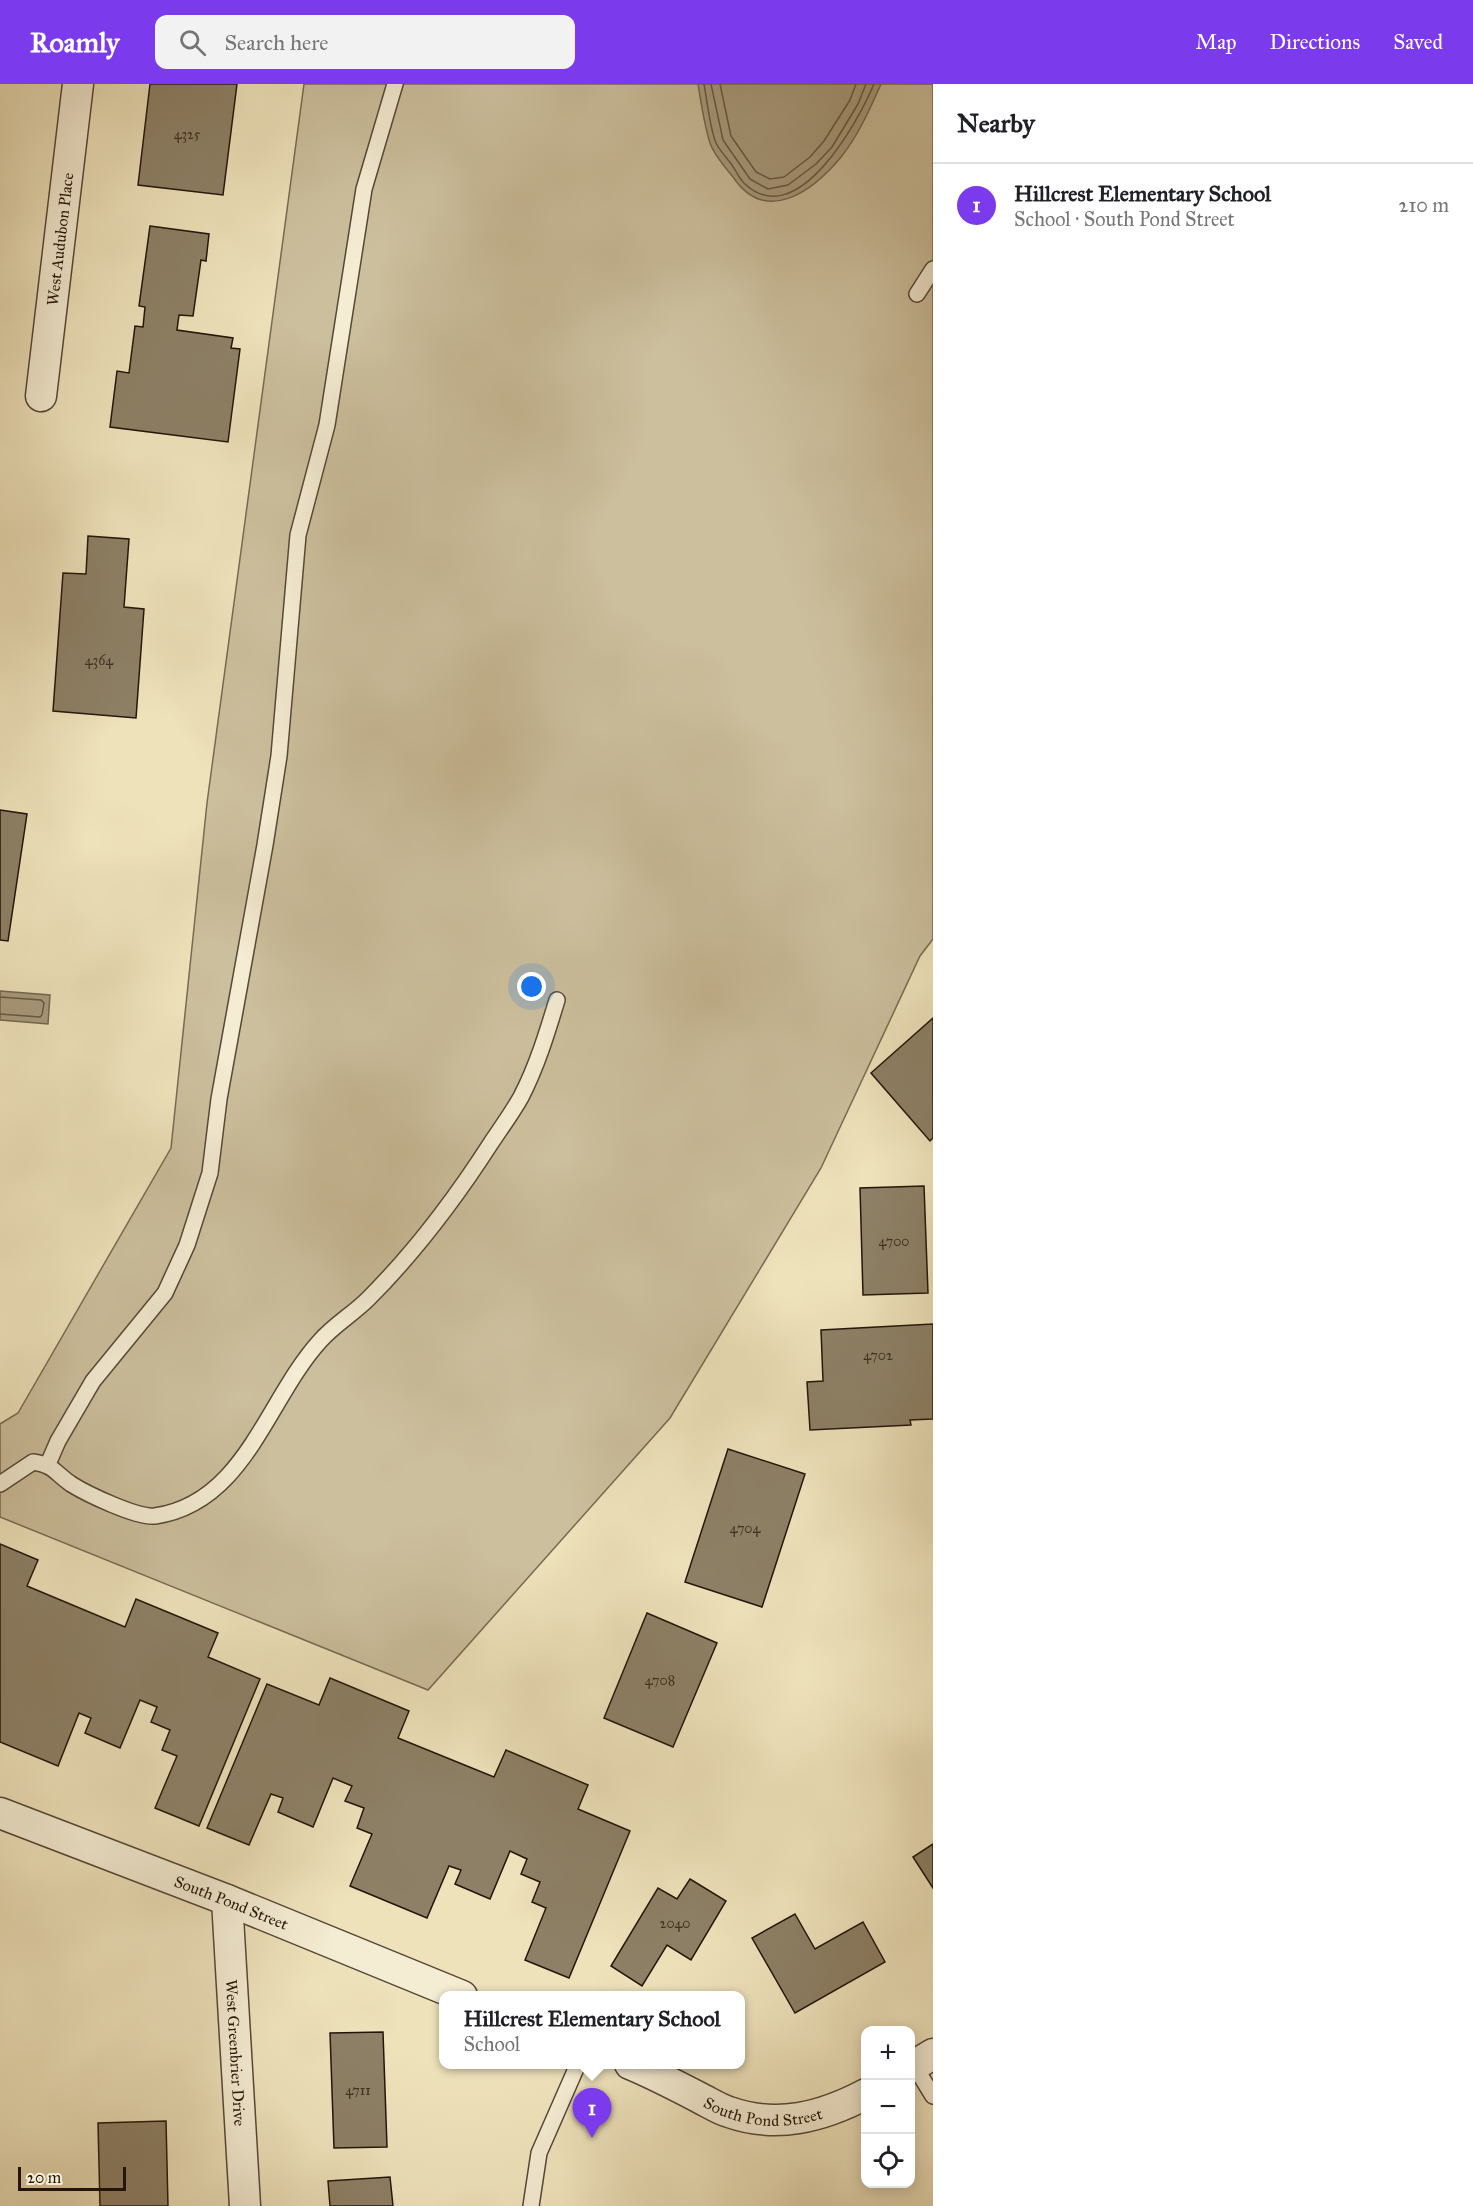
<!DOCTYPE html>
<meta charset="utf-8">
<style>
body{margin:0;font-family:"IM FELL Great Primer",serif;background:#f2f2f2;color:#202124}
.controls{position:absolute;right:18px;bottom:18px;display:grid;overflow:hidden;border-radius:12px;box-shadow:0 3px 15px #0003}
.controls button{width:54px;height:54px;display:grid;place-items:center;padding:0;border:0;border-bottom:2px solid #e0e0e0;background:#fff;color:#202124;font:30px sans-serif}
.scale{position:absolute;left:18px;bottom:15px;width:108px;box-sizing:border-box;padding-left:6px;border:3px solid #241509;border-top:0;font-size:16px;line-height:21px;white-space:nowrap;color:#241509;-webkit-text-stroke:4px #f4ecd3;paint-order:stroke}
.you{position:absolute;left:532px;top:903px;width:21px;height:21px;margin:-15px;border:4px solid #fff;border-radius:50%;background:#1a73e8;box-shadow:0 0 0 9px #1a73e833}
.badge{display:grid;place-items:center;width:39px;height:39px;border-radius:50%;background:#7c3aed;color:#fff;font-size:20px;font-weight:700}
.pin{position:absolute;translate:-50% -50px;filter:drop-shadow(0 2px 3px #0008)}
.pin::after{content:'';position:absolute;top:32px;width:21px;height:18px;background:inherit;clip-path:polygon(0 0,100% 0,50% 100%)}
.popup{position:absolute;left:439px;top:1907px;width:306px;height:78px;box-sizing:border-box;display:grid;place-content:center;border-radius:12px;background:#fff;filter:drop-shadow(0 2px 4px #0005);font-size:20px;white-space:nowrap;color:#757577}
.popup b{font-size:22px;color:#202124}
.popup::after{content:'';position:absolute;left:50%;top:100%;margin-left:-12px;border:12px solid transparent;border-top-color:#fff}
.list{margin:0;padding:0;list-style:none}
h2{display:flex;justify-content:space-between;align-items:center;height:78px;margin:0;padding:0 24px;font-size:26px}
h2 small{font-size:20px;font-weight:400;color:#757577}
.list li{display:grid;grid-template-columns:39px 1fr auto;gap:18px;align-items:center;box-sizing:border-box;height:84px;padding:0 24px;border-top:2px solid #e0e0e0}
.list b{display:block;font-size:22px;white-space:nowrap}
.list p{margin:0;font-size:20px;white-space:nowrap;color:#757577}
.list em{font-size:20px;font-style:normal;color:#757577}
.icon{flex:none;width:33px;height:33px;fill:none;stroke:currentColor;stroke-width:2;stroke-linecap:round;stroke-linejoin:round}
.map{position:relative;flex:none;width:933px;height:2122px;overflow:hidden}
header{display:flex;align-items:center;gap:36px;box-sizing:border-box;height:84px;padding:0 30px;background:#7c3aed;color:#fff}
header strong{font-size:28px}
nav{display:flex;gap:33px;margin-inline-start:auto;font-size:21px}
.search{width:420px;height:54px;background:#f2f2f2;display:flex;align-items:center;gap:15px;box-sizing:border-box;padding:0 21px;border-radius:12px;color:#757577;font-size:22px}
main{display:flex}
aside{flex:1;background:#fff}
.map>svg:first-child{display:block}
</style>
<header>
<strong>Roamly</strong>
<div class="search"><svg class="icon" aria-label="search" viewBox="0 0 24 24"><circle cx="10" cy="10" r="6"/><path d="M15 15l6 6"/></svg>Search here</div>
<nav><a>Map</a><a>Directions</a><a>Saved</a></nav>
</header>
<main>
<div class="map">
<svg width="933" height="2122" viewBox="0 0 933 2122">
<rect width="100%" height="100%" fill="#eee2bb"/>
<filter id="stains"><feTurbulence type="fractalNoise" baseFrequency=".00333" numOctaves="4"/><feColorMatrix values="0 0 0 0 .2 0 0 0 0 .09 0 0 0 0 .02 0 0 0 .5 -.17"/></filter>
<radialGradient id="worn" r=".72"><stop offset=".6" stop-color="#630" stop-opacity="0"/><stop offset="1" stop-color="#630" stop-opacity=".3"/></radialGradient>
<path fill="#ccbf9d" stroke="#786a53" stroke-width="1.5" d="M304 0H933V855L920 872 821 1084 670 1334 428 1606 0 1433V1340L18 1329 171 1064 207 719Z"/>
<g fill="#a99c7e" stroke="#74664f" stroke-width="1.5">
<path d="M698 0H881C870 25 858 52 841 73 813 107 766 142 733 93 725 83 714 71 710 59 704 40 701 19 698 0Z"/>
<path d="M0 907 50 911 48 940 0 936Z"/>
</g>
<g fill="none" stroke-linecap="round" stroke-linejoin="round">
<g stroke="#665844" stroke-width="1.5">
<path d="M704 0C707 16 710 45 716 59 720 67 727 74 732 81 736 87 740 96 745 100 797 149 858 38 874 0"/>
<path d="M711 0 723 56 750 95 768 105 788 101 816 80 832 63 858 20 866 0"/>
<path d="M720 0 731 52 756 88 770 95 784 93 810 73 824 57 850 16 856 0"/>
<path d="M0 913 41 916 44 919 42 931 40 933 0 930"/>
</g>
</g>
<g fill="#8d8066" stroke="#241509" stroke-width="1.5">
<path d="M150 0H237L223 111 138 101Z"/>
<path d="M150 142 209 150 206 177 201 176 193 232 179 231 177 246 233 254 231 264 240 265 228 358 110 343 117 287 129 289 135 242 143 243 145 223 139 222Z"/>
<path d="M88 452 129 455 124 523 144 525 136 634 53 627 63 489 86 490Z"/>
<path d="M0 726 27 730 8 857 0 856Z"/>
<path d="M933 934V1054L930 1057 871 989Z"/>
<path d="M924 1102 928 1209 863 1211 860 1104Z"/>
<path d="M933 1240V1335L910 1336 911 1341 810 1346 807 1298 823 1297 821 1246Z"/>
<path d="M728 1365 805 1390 762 1523 685 1498Z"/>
<path d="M0 1460 38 1476 27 1502 125 1543 136 1515 218 1549 208 1573 260 1595 199 1742 155 1724 177 1672 162 1666 170 1646 151 1638 157 1623 140 1616 120 1664 85 1649 91 1634 79 1629 58 1682 0 1658Z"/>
<path d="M647 1529 717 1559 673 1663 604 1634Z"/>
<path d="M330 1594 409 1627 398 1654 494 1693 506 1666 588 1701 578 1725 630 1747 569 1894 525 1876 546 1824 532 1818 540 1798 521 1790 527 1775 510 1767 490 1815 455 1800 461 1786 449 1782 427 1834 350 1802 372 1750 357 1744 364 1724 345 1717 352 1702 333 1694 313 1743 278 1728 283 1714 271 1710 249 1761 207 1744 267 1600 319 1621Z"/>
<path d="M933 1760V1804L913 1773Z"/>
<path d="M690 1795 726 1817 691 1876 667 1861 642 1902 611 1882 658 1804 677 1815Z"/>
<path d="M795 1830 815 1865 863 1838 885 1878 795 1929 752 1854Z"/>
<path d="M383 1948 387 2063 334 2064 330 1949Z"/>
<path d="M166 2037 168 2122H100L98 2039Z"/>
<path d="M390 2093 393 2122H330L328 2097Z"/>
</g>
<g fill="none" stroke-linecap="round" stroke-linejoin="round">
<g stroke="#564836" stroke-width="18">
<g id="service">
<path d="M917 210 933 185"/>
<path d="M48 1380 58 1357 93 1297 165 1209 187 1161 210 1089 219 1015 265 761 279 672 298 451 327 341 364 105 395 0"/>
<path d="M0 1400 33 1378C54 1381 55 1389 71 1400 87 1410 137 1434 155 1432 245 1419 267 1315 320 1257 334 1241 353 1230 368 1215 415 1168 455 1115 491 1059 501 1044 512 1029 521 1013 537 982 547 949 557 916"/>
<path d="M914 1981 933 2012"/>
<path d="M531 2122 539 2069 578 1980"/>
</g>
</g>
<g stroke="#564836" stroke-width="33">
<g id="minor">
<path id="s1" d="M41 312 78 0"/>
<path id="s2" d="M0 1729 227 1816 462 1912"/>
<path id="s3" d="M227 1816 245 2122"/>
<path id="s4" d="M630 1980C654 1990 677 2002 700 2014 710 2019 719 2025 729 2028 777 2045 822 2033 866 2010"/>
<path d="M910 1984 933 1970"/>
</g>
</g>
<use href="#service" stroke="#f4ecd3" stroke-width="15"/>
<use href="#minor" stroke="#f4ecd3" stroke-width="30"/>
</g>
<g text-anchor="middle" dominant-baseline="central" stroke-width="6" stroke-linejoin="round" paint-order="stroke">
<g font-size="14" fill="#3e3020">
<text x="187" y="50">4325</text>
<text x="99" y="576">4364</text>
<text x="894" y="1157">4700</text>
<text x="878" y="1271">4702</text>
<text x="745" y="1444">4704</text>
<text x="660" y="1596">4708</text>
<text x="675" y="1839">2040</text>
<text x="358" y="2006">4711</text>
</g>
<g font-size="16" fill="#241509" stroke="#f4ecd3">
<text stroke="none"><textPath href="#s1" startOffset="158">West Audubon Place</textPath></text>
<text stroke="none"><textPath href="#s2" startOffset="248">South Pond Street</textPath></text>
<text stroke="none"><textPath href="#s3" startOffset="153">West Greenbrier Drive</textPath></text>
<text stroke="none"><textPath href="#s4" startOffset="144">South Pond Street</textPath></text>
</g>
</g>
<rect width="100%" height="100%" filter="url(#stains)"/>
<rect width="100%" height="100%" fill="url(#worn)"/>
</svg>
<div class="controls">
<button>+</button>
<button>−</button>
<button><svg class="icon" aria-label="locate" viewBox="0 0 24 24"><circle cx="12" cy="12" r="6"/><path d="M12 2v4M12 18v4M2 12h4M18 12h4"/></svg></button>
</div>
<div class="scale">20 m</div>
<div class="you"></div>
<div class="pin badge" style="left:592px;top:2054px">1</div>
<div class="popup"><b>Hillcrest Elementary School</b>School</div>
</div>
<aside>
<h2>Nearby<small></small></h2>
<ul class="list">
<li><span class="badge">1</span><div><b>Hillcrest Elementary School</b><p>School · South Pond Street</p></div><em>210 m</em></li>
</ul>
</aside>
</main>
